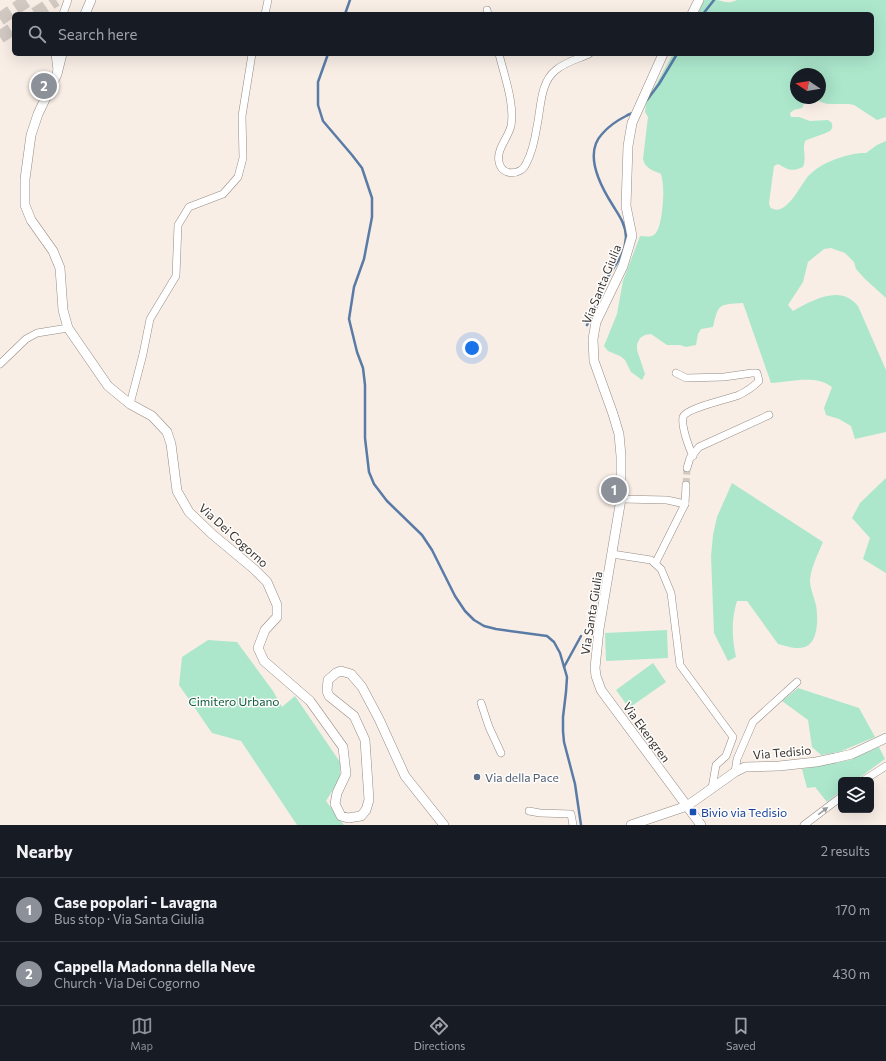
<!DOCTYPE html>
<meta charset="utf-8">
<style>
body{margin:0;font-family:Commissioner,sans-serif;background:#242831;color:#f1f3f6}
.controls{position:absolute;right:12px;bottom:12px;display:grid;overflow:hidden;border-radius:6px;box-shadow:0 4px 16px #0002}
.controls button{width:36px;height:36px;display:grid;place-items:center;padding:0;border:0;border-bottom:1px solid #363941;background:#171b24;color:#f1f3f6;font:20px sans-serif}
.compass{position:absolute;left:790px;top:68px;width:36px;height:36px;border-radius:50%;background:#171b24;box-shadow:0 4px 16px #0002;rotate:282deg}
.you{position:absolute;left:472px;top:348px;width:14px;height:14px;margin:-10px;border:3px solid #fff;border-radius:50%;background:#1a73e8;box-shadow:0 0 0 6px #1a73e833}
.badge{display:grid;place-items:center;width:26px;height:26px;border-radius:50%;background:#8c9099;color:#fff;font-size:13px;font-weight:700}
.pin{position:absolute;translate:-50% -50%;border:2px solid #fff;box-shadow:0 1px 4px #0006}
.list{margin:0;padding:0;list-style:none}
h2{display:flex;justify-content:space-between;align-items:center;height:52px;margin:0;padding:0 16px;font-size:17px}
h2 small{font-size:13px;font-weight:400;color:#9ea1a6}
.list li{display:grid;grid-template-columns:26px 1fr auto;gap:12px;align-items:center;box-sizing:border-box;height:64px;padding:0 16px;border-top:1px solid #363941}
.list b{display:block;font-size:15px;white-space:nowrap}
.list p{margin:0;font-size:13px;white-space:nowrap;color:#9ea1a6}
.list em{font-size:13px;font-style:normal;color:#9ea1a6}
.icon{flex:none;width:22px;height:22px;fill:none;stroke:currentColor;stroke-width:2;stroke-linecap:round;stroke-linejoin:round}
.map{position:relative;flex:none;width:886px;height:825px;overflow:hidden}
.search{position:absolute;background:#171b24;box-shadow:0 4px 16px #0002;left:12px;right:12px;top:12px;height:44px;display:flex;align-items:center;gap:10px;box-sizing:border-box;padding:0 14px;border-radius:6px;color:#9ea1a6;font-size:15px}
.sheet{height:180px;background:#171b24}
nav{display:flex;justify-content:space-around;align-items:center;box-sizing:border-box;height:56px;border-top:1px solid #363941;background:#171b24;font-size:11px;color:#9ea1a6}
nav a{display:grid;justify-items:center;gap:2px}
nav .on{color:#8c9099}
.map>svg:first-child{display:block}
</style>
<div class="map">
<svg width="886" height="825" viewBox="0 0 886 825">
<rect width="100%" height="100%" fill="#f8eee6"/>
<g fill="#ace7cc">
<path d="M703 0C707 0 713 0 717 0 725 2 729 4 737 0H886V117L877 120 854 105 849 104H827L810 98H820V74H796V98H810L806 100 802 108 794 110 790 113 791 117H799L810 121 828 120 832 123C832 126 833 127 831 130 829 133 810 138 805 141 802 151 807 156 803 167 791 172 789 170 778 164L774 166 769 203 770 207C784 219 799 188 806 179 808 175 812 173 815 170 826 161 852 152 866 153L877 145 886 141V298L865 279 856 269 854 262 845 253 831 248 824 249 808 262 803 282 788 305 793 311C813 300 840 284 858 306L886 370V432L855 439 851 426 839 419 826 415 824 408 832 387C816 374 789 382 771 383L743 303C719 305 719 302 713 327L701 329 698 334 696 345 686 347 680 345H667L651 334 645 335 640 338 637 344V350L645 374 642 380 631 372 625 360 620 356 608 351 604 346 617 314 623 281 640 236C645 236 651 238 655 234 662 228 664 196 663 187 663 183 662 179 661 174 653 170 645 169 643 159L648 117 645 112 646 102 673 54H872V14H696Z"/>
<path d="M886 478V573L863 559 870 538 852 518 860 503Z"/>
<path d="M732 483 823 542C818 554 811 567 810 580 810 588 814 597 816 605 818 617 819 642 805 647 797 650 786 646 778 644L747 601H737C731 620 732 638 736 657L728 661 714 633 711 556 713 535 717 517Z"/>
<path d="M667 630 668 658 606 661 605 633Z"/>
<path d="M208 640 237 642 273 691 282 707 295 696 340 762V778L326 801 344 825H297L241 741 212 733 179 685 182 657Z"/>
<path d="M653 663 666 682 629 708 616 690Z"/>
<path d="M798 688 859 708 875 737 839 752 821 755 812 747 808 720 782 701Z"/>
<path d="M879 747 885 759 856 780H841V791L827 802 815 787 807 788 802 769 850 760Z"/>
</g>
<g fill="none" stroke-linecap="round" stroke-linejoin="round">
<g stroke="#597ba6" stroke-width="2.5">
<path d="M345 14 350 0"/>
<path d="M703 14 714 0"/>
<path d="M328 54 318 82V105L323 121 352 155 362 168 372 198V217L364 259 354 287 349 319 357 352 363 368 365 385V438L369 472 374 484 387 501 422 535 432 550 455 596 465 611 474 620 484 626 496 629 547 636 554 642 560 653 567 677 566 692 563 717V731L564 742 575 784 581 825"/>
<path d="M647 100 659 84 677 54"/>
<path d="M587 325C590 317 595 309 598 300 602 292 604 283 609 275 617 262 625 254 626 237 626 224 618 214 612 204 600 185 584 153 602 134 608 127 618 120 626 116 629 114 631 114 634 112"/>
<path d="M564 667 581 636"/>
</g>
<path stroke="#d1c9c2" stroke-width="7" stroke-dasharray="7 3.5" stroke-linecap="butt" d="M686 485 687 468"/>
<g stroke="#d1c9c2" stroke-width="13" stroke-dasharray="13 6" stroke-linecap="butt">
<path d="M35 14 56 0"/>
<path d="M0 19 28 0"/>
<path d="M0 37 14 28"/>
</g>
<g stroke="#948b84" stroke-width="8">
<g id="minor">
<path d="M487 10 488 14"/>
<path d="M63 14 68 0"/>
<path d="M265 14 268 0"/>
<path d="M55 54 57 70"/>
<path d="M499 54C504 75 515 104 511 126 508 138 496 150 499 162 502 177 521 175 526 164 532 153 535 139 537 126 541 108 540 82 556 70 565 62 578 59 589 54"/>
<path d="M0 364 26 339 37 333 68 328"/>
<path d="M676 373 686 378 724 377 752 373H757L759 381C753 387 747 391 739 395 729 399 686 408 683 417 681 426 689 448 693 456"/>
<path d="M130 404 143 354 150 319 176 276 178 225 189 207 223 194 238 177 243 158 242 116 252 54"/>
<path d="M687 468 690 458 699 447 769 415"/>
<path d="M621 499 667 500 685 504"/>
<path d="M612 554 651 560 661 569 671 593 680 665 733 737 726 756 716 765 712 788"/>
<path d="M656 562 685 504 686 485"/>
<path d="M481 703 489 727 501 753"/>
<path d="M735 772 737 759 753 722 797 682"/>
<path d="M864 780 886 766"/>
<path d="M529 811 540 813 571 814 573 825"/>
<path d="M804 825 841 797"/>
</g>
</g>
<g stroke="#948b84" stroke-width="10">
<g id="tertiary">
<path d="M85 14 91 0"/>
<path d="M692 14 699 0"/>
<path d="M62 54 57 74 38 114 31 135 25 179V205L31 220 53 251 60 268 63 310 68 328 108 386 130 404 152 416 167 432 171 444 177 491 189 512 212 534 254 569 267 582 277 605V617L265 630 258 648 264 661 310 701 343 747 346 774 337 793 335 804 341 816 348 818 361 816 366 810 369 800 365 740 354 716 329 696 327 691 328 680 336 673 341 671 351 674 362 687 379 719 405 776 444 825"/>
<path d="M663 54 632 123 628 146 626 206 632 236 623 266 596 322 593 339 594 361 613 414 619 434 621 456V499L599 629 595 668 596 676 601 690 701 825"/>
<path d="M631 825 687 806 735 772 745 767 779 766 816 762 835 758 852 754 886 738"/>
</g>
</g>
<use href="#minor" stroke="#fff" stroke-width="7"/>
<use href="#tertiary" stroke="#fff" stroke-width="9"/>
</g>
<defs><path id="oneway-solid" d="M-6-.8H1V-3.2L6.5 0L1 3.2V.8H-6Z"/></defs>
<use fill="#9a9998" href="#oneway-solid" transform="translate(823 811) rotate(-37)"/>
<circle fill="#5c6f8a" stroke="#fffdfb" stroke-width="1.5" cx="477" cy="777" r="4"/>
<rect fill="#1a4fb4" stroke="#fffdfb" stroke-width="1.5" x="689" y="808" width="8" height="8" rx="2"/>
<g text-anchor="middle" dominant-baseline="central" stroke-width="3" stroke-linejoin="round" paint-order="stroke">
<g font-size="12" fill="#363330" stroke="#fffdfb">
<text transform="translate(601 284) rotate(-68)">Via Santa Giulia</text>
<text transform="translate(234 535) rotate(42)">Via Dei Cogorno</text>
<text transform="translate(591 613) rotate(-81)">Via Santa Giulia</text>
<text transform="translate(647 732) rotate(54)">Via Ekengren</text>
<text transform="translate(782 752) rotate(-5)">Via Tedisio</text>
</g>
<g font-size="12" fill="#0a593f" stroke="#fffdfb">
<text x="234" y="701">Cimitero Urbano</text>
</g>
<g font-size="12" fill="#4e5e75" stroke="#fffdfb" text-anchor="start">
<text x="485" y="777">Via della Pace</text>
</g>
<g font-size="12" fill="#164399" stroke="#fffdfb" text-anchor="start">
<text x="701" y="812">Bivio via Tedisio</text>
</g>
</g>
</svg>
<div class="controls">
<button><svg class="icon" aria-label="layers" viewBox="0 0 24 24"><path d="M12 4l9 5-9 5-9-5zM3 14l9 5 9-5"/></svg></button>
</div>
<svg class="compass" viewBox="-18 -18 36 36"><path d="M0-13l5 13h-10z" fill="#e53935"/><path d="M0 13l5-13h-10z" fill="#9ea1a6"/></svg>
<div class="you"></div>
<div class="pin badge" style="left:614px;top:490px">1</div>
<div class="pin badge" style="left:44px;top:86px">2</div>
<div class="search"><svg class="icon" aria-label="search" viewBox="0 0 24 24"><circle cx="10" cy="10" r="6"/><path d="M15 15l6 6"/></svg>Search here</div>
</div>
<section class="sheet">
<h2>Nearby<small>2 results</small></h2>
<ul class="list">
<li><span class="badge">1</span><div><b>Case popolari - Lavagna</b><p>Bus stop · Via Santa Giulia</p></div><em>170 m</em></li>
<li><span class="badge">2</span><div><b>Cappella Madonna della Neve</b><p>Church · Via Dei Cogorno</p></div><em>430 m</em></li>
</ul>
</section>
<nav>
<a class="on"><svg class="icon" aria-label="map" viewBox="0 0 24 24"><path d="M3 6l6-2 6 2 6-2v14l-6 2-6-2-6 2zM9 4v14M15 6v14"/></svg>Map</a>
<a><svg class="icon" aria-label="directions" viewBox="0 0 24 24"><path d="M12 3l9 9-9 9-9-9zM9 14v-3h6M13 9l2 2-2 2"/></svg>Directions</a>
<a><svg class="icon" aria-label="saved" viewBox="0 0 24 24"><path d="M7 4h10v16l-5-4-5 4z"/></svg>Saved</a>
</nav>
